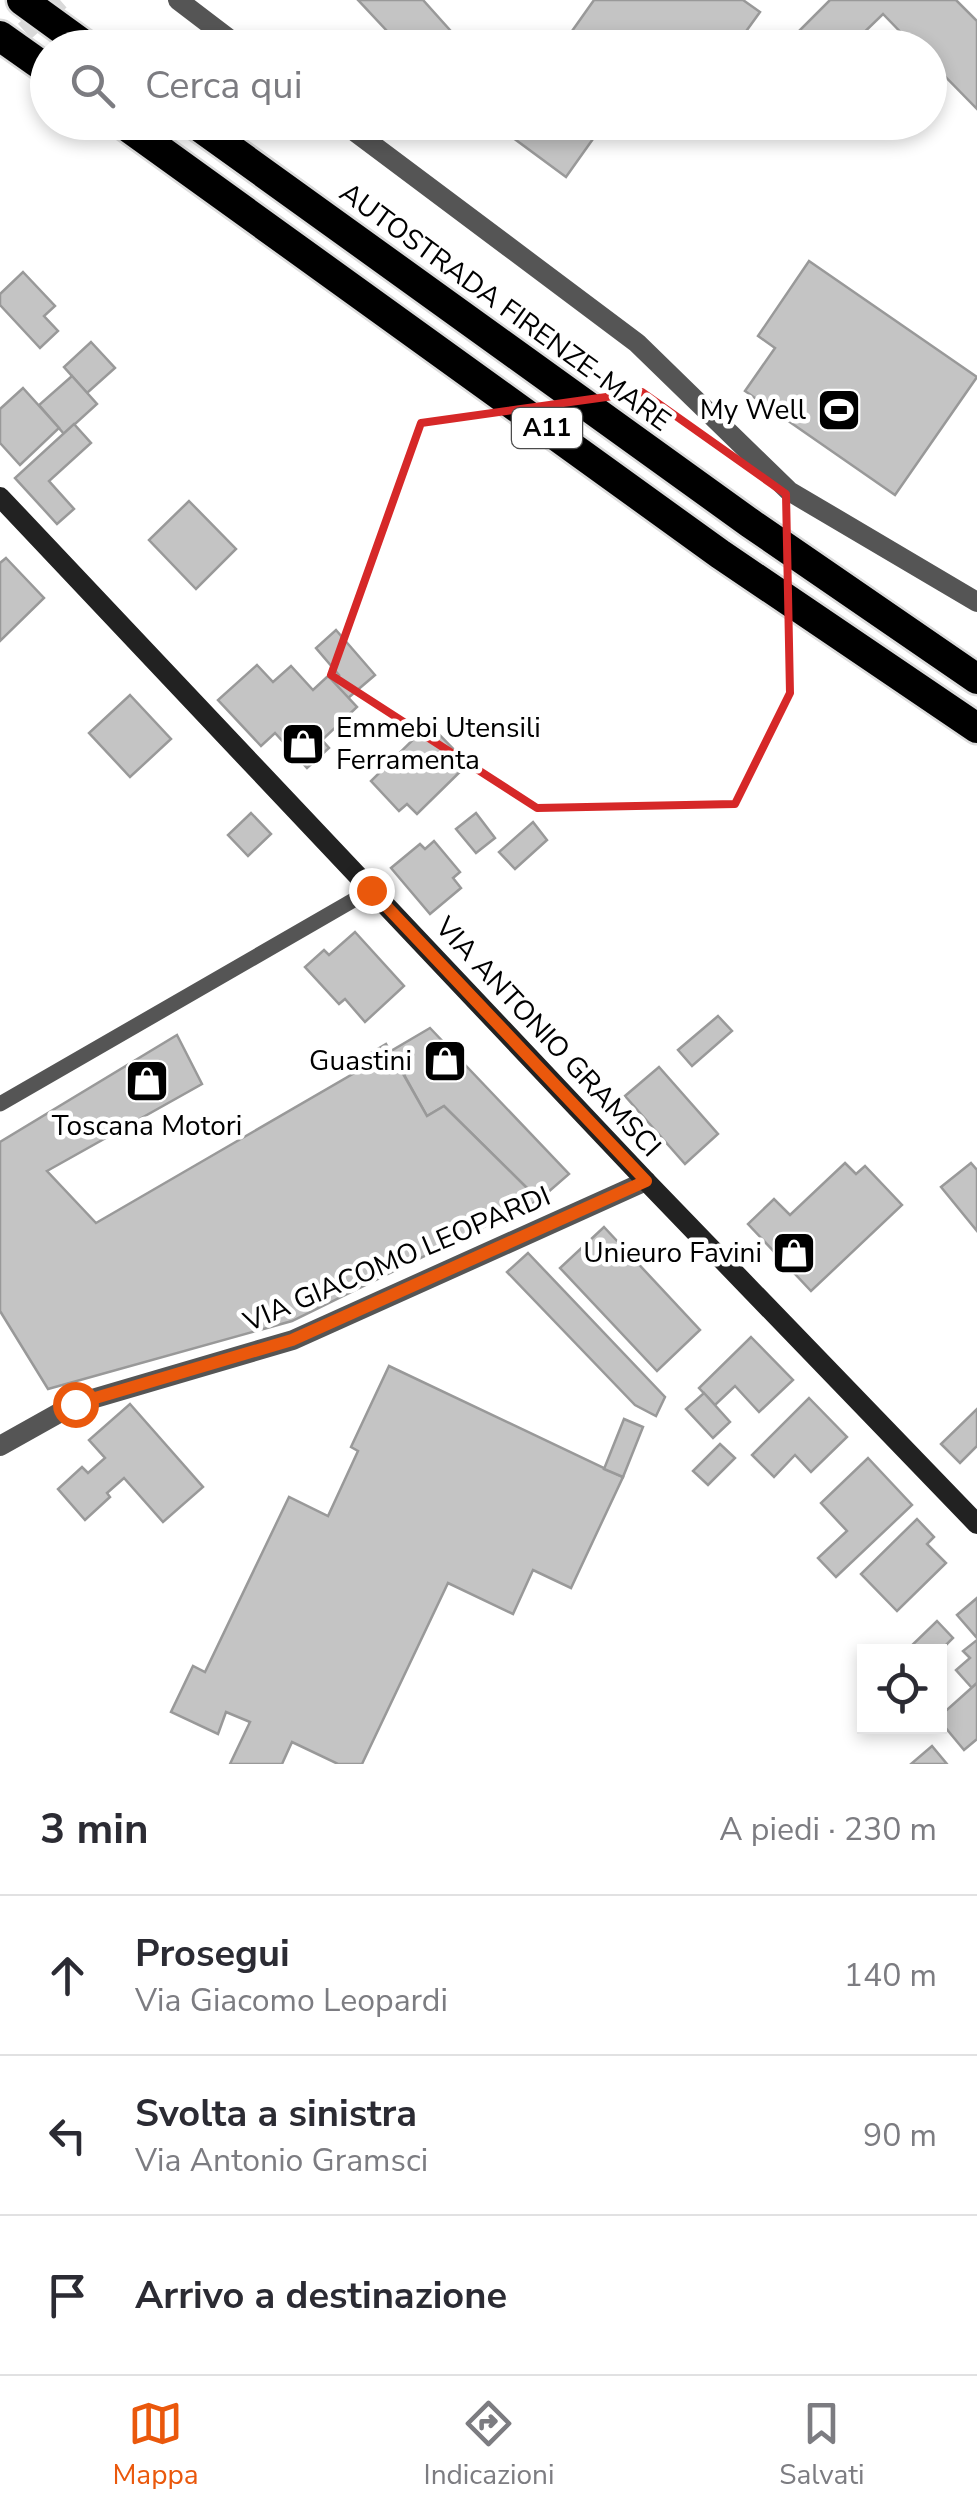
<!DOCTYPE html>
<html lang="it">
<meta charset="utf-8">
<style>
body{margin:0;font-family:"Nunito Sans",sans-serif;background:#f7f7f7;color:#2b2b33}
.controls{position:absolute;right:30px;bottom:30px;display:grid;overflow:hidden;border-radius:0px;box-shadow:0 5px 15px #0003}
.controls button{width:90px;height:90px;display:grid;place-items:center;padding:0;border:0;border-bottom:2px solid #e1e1e2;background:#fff;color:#2b2b33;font:50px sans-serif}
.stop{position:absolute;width:30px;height:30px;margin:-22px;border:8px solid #ea580c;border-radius:50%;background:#fff}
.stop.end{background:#ea580c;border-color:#fff;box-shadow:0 2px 10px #0008}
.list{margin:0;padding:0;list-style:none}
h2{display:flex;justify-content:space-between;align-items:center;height:130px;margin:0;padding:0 40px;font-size:42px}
h2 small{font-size:32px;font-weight:400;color:#7c7c81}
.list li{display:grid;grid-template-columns:65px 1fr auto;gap:30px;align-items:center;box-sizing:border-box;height:160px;padding:0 40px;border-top:2px solid #e1e1e2}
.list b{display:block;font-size:38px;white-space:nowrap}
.list p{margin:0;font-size:32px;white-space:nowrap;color:#7c7c81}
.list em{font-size:32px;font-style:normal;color:#7c7c81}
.icon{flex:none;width:55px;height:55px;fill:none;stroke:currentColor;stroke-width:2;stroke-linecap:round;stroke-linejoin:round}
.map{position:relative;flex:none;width:977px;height:1764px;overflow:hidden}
.search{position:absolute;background:#fff;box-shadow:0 5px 15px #0003;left:30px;right:30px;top:30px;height:110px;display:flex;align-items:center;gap:25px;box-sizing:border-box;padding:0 35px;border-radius:55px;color:#7c7c81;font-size:38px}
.sheet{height:610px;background:#fff}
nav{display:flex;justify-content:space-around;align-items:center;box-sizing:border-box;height:140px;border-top:2px solid #e1e1e2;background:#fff;font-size:28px;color:#7c7c81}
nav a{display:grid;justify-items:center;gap:5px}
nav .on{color:#ea580c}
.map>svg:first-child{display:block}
</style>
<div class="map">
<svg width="977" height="1764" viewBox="0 0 977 1764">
<rect width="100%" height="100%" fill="#fff"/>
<g fill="#c4c4c4" stroke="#999" stroke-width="2.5">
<path d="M358 0H423L466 48H403Z"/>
<path d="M594 0H743L760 12 734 48H666L662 45 660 48H560Z"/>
<path d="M830 0H956L977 21V109L930 61V48H916L883 14 848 48H782Z"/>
<path d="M505 122H605L566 177 501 129Z"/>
<path d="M809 261 977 377 895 495 745 391 775 348 758 336Z"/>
<path d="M23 272 55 306 44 316 58 331 40 348 0 305V294Z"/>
<path d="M91 342 115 368 87 393 64 367Z"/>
<path d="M72 376 97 404 64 434 39 405Z"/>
<path d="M23 388 59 428 20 465 0 443V409Z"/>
<path d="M74 424 91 443 49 481 74 509 57 524 15 478Z"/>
<path d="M189 501 236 549 196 589 149 540Z"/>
<path d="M6 558 44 598 0 641V563Z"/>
<path d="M336 630 375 675 347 699 332 681 339 675 316 648Z"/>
<path d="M257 665 273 682 291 666 313 690 328 676 357 707 322 740 329 748 307 768 275 733 261 746 218 700Z"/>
<path d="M130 695 171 739 130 777 89 733Z"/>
<path d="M429 724 468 764 417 814 407 804 399 811 371 781Z"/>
<path d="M251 813 271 834 248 856 228 835Z"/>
<path d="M476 813 495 838 476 853 456 829Z"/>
<path d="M533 822 547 840 515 869 499 852Z"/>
<path d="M434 841 460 872 453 878 461 888 430 914 391 868 420 844 425 849Z"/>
<path d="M355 932 404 986 365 1022 345 999 339 1004 305 967 324 950 329 955Z"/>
<path d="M718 1016 732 1031 692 1066 678 1050Z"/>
<path d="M430 1028 569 1174 539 1200 444 1106 427 1116 391 1051Z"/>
<path d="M177 1035 202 1084 47 1171 96 1223 375 1061 371 1053 386 1044 427 1116 444 1106 539 1200 292 1321 48 1389 0 1311V1142Z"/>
<path d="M659 1067 718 1134 685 1164 625 1096Z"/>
<path d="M845 1163 856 1174 865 1166 902 1205 811 1291 748 1224 774 1199 790 1215Z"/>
<path d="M971 1163 977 1170V1231L941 1187Z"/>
<path d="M604 1227 700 1330 657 1371 560 1268Z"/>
<path d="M528 1253 665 1397 656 1416 635 1405 507 1272Z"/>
<path d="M751 1337 793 1380 759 1412 735 1386 715 1405 699 1388Z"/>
<path d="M389 1366 623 1477 571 1588 533 1570 513 1614 448 1583 362 1764H338L292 1742 282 1764H230L250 1722 226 1712 218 1734 171 1712 193 1666 205 1672 289 1497 328 1516 358 1451 351 1447Z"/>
<path d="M704 1393 730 1422 713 1438 686 1409Z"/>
<path d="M809 1398 847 1437 811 1472 795 1455 774 1477 752 1455Z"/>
<path d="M130 1404 203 1487 163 1522 124 1478 107 1493 110 1497 85 1520 58 1489 82 1467 88 1473 105 1458 89 1440Z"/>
<path d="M977 1409V1446L960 1463 941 1444Z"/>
<path d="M624 1419 643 1427 623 1477 604 1469Z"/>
<path d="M720 1444 735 1458 708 1485 693 1471Z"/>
<path d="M868 1458 912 1505 836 1577 818 1558 847 1531 821 1503Z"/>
<path d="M917 1519 934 1537 927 1544 946 1563 897 1611 861 1574Z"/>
<path d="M977 1598V1638L957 1615Z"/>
<path d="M937 1621 953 1638 939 1652H905Z"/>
<path d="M977 1640V1683L972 1688 956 1670 970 1658 963 1651Z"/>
<path d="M977 1683V1739L964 1750 940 1721V1716Z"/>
<path d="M932 1746 947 1764H911Z"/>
</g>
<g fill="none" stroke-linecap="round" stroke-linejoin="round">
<path stroke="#d9d9d9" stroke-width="20" stroke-dasharray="20 10" stroke-linecap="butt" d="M2 51 60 0"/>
<g stroke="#dbdbdb" stroke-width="35">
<g id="highway">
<path d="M22 0 88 48"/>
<path d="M0 36 48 70"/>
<path d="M121 122 720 554 977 728"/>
<path d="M193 122 750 523 977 679"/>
</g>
</g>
<path stroke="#555" stroke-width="15" d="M0 1104 371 890"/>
<g stroke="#555" stroke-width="20">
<path d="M178 0 241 48"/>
<path d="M342 122 637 343 789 491 977 602"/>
<path d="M0 1446 75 1404 293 1340 646 1181"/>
</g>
<path stroke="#222" stroke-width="20" d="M0 497 646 1181 977 1524"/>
<use href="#highway" stroke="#000" stroke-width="30"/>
</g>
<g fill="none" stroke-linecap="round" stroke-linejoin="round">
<path stroke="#ea580c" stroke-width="12" d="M75 1404 292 1340 646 1181 371 890"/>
</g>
<path fill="none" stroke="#d62828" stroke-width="8" stroke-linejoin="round" d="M642 392 786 494 790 693 735 804 537 808 331 675 421 423Z"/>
<defs>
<g id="stadium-square" transform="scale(2.25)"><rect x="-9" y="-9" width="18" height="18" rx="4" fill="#000" stroke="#fff"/><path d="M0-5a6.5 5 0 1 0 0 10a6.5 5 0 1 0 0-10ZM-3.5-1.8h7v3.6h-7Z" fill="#fff"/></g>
<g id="shop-square" transform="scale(2.25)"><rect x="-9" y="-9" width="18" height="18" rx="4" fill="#000" stroke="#fff"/><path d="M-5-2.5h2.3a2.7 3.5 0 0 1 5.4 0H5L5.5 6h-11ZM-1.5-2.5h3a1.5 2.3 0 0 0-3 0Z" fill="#fff"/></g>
</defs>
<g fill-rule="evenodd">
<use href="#stadium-square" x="839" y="410"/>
<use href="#shop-square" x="303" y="744"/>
<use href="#shop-square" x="445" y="1061"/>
<use href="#shop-square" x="147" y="1081"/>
<use href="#shop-square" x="794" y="1253"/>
</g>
<g text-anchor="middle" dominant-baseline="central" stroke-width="9" stroke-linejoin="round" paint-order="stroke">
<rect fill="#fff" stroke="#4c4c4c" stroke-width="2.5" x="512" y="408" width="70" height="40" rx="8"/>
<g font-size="25" font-weight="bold" fill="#000">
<text x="547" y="428">A11</text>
</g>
<g font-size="28" fill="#000" stroke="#fff">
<text transform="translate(505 307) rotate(36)">AUTOSTRADA FIRENZE-MARE</text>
<text transform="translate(548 1037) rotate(47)">VIA ANTONIO GRAMSCI</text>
<text transform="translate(397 1259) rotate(-23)">VIA GIACOMO LEOPARDI</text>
</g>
<g font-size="28" fill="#000" stroke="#fff" text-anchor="end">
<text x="806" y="410">My Well</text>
<text x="336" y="728" text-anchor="start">Emmebi Utensili<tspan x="336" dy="32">Ferramenta</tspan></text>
<text x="412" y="1061">Guastini</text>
<text x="147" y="1126" text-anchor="middle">Toscana Motori</text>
<text x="762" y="1253">Unieuro Favini</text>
</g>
</g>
</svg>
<div class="controls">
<button><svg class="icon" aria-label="locate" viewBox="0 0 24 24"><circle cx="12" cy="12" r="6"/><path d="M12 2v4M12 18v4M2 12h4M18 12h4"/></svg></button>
</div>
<div class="stop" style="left:75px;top:1404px"></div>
<div class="stop end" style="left:371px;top:890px"></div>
<div class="search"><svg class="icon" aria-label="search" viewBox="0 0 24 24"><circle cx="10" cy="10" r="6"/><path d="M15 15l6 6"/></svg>Cerca qui</div>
</div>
<section class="sheet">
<h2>3 min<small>A piedi · 230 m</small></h2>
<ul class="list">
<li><svg class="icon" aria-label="ahead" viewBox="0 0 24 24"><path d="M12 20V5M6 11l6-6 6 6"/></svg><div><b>Prosegui</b><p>Via Giacomo Leopardi</p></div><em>140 m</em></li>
<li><svg class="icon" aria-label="left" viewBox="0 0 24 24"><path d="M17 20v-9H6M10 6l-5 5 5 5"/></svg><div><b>Svolta a sinistra</b><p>Via Antonio Gramsci</p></div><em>90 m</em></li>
<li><svg class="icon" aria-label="arrive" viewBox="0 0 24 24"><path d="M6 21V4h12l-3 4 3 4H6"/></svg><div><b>Arrivo a destinazione</b></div></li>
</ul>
</section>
<nav>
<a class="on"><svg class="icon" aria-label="map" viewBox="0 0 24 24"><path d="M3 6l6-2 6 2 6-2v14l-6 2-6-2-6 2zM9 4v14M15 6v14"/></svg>Mappa</a>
<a><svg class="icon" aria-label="directions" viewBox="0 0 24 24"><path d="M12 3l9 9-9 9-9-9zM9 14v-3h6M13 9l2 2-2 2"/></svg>Indicazioni</a>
<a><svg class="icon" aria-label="saved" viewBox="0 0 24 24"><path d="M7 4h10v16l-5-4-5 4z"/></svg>Salvati</a>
</nav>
